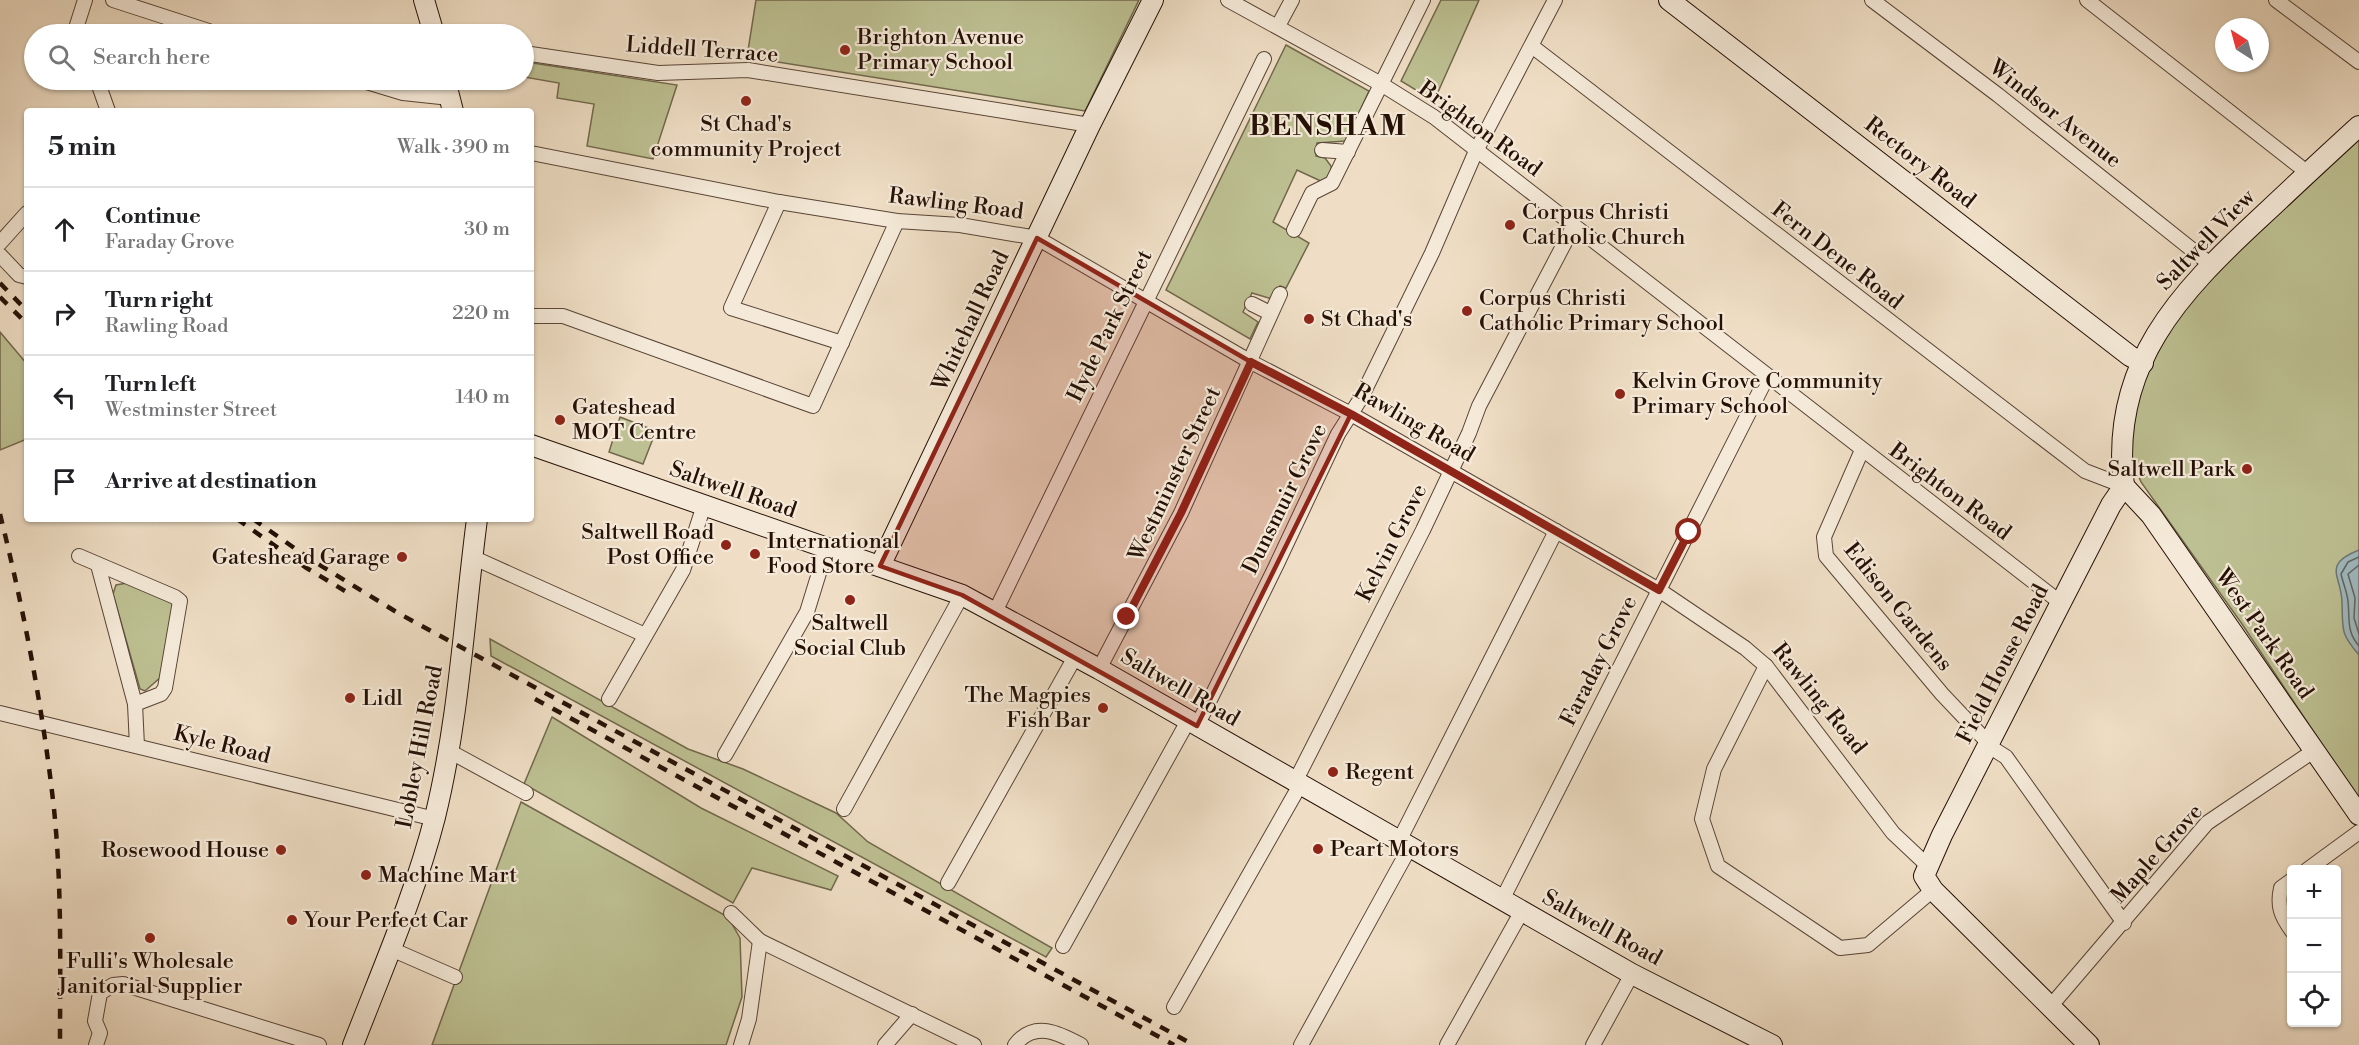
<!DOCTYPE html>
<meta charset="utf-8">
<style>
body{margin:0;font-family:"Libre Bodoni",serif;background:#f2f2f2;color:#202124}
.controls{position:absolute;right:18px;bottom:18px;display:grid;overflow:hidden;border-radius:6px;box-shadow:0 2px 4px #0004}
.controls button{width:54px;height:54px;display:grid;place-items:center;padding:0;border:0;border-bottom:2px solid #e0e0e0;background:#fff;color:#202124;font:30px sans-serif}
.compass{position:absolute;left:2215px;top:18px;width:54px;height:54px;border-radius:50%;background:#fff;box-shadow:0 2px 4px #0004;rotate:324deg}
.stop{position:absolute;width:18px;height:18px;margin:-14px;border:4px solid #8f2418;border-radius:50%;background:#fff}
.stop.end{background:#8f2418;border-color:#fff;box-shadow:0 2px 6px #0008}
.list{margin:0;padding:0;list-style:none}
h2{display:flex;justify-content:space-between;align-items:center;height:78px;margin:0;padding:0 24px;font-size:26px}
h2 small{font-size:20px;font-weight:400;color:#757577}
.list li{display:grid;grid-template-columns:39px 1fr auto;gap:18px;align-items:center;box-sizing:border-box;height:84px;padding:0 24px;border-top:2px solid #e0e0e0}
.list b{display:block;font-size:22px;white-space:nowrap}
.list p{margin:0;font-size:20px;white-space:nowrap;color:#757577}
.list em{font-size:20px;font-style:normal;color:#757577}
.icon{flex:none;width:33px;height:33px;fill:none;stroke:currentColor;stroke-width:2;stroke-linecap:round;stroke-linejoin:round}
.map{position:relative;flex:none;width:2359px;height:1045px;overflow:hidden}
.search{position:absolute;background:#fff;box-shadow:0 2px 4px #0004;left:24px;top:24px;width:510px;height:66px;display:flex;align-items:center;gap:15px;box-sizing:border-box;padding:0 21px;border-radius:33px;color:#757577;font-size:22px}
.panel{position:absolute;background:#fff;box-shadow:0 2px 4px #0004;left:24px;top:108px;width:510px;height:414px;border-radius:6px}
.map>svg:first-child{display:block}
</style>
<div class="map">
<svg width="2359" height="1045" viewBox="0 0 2359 1045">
<rect width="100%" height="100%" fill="#efdec5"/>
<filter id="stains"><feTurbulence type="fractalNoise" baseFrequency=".00333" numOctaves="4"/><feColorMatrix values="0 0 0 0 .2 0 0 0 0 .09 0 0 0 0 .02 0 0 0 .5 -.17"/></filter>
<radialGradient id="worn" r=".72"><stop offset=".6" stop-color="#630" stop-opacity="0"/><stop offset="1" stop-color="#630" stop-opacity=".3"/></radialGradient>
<g fill="#bdc092" stroke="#71684c" stroke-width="1.5">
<path d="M756 0H1139L1085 111 747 57Z"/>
<path d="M1441 0H1479L1434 101 1401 81Z"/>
<path d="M1286 45 1369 91 1346 141 1317 143 1316 156 1325 158 1331 166 1332 174 1325 183 1297 170 1273 222 1309 243 1286 288 1280 286 1272 299 1252 293 1243 312 1258 322 1250 339 1166 290Z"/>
<path d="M526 62 677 85 653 159 587 146 594 104 557 98 559 83 524 77Z"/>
<path d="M2359 139V800L2242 624 2141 482 2130 456 2131 421 2147 373 2173 323 2207 281Z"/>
<path d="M0 332 27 364V439L0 450Z"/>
<path d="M620 417 656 431 643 464 609 452Z"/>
<path d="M127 583 174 602 162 676 145 691 140 689 113 594 116 585Z"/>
<path d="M490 639 688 749 743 769 836 813 868 842 1052 948 1046 957 491 656Z"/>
<path d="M552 717 701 808 838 876 831 890 752 868 733 903 524 784Z"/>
<path d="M521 802 728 917 740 938 742 997 726 1045H432Z"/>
</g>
<path fill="#9fb9be" stroke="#6e7574" stroke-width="1.5" d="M2359 550V655C2340 633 2343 630 2342 603 2342 576 2321 565 2359 550Z"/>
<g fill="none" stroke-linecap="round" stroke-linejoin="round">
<g stroke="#626462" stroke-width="1.5">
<path d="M2359 557 2348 562 2341 574C2343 583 2347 592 2348 601 2350 619 2346 631 2359 646"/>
<path d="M2359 565 2348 574 2355 598 2354 618 2359 634"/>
</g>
<g stroke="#584436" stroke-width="16">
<g id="street">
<path d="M113 0 218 34"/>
<path d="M1228 0 1381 84 1434 117 2061 603"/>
<path d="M1872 0 1998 95 2210 264"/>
<path d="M2087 0 2308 173"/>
<path d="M2276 0 2359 62"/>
<path d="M1278 26 1292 0"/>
<path d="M81 34 77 25 85 0"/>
<path d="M1533 47 2085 471 2124 486"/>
<path d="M524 53 658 73 748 70 1090 125"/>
<path d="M97 80 108 111"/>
<path d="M360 80 403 93 450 98"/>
<path d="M1322 150 1348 152"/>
<path d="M531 153 779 202 897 221 960 225 1037 238 1251 362 1351 414 1659 590 1745 648 1766 666 1893 833 1927 865"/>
<path d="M779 202 731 308 842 343"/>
<path d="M1294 230 1312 193 1332 183 1423 0"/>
<path d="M0 243 27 213"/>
<path d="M0 255 19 275 27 277"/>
<path d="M1252 304 1270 313"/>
<path d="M531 316H563L813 406 897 221"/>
<path d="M1862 450 1824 537 1826 556 1942 694 1995 750 2006 757 2124 923"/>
<path d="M79 556 175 597 180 601 165 688 161 694 135 704"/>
<path d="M472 557 645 635"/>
<path d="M98 565 135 704 137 746"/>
<path d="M995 612 1264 59"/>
<path d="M1766 666 1714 769 1702 819 1718 866 1840 948 1868 945 1933 890"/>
<path d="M1099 669 1181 513 1280 294"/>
<path d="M609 699 683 570 704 505"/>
<path d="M0 713 435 819"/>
<path d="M1197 726 1276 566 1338 434 1361 398 1432 253 1476 151 1555 0"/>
<path d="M449 751 526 793"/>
<path d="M725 755 807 612 827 547"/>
<path d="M1295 782 1423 530 1469 433 1479 406 1573 227"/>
<path d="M844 809 962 595"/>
<path d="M1399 841 1556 531"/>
<path d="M2307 870 2359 832"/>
<path d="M2292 880 2281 888C2277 906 2281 916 2292 931"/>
<path d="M948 883 1075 657"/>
<path d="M1502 900 1767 377"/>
<path d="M731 913 760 941 974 1045"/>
<path d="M1063 946 1188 721"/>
<path d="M391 949 455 977"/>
<path d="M1174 1007 1300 785"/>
<path d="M2049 1008 2207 823 2315 750"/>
<path d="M96 1045 100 1033 95 1021 100 993 113 985 123 984 319 1045"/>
<path d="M741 1045 749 1019 760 941"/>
<path d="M885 1045 912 1014"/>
<path d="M1015 1045C1034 1020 1059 1033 1081 1045"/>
<path d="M1301 1045 1410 847"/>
<path d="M1447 1045 1522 911"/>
<path d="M1593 1045 1632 974"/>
</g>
</g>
<g stroke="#251006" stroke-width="22">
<g id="secondary">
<path d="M424 0 434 34"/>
<path d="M1669 0 2130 356 2143 363"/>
<path d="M445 80 453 111"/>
<path d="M531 445 962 595 1099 669 1632 974 1772 1045"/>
<path d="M2124 486C2109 365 2180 292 2261 217 2294 186 2326 156 2359 126"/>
<path d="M2124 486 2151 515 2359 815"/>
<path d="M880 566 1090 125 1153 0"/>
<path d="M353 1045C382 970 415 895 435 817 459 719 464 619 477 519"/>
<path d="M2089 1045 1933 890 1924 876 1942 835 2055 614 2111 505 2124 486"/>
</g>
</g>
<use href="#street" stroke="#f5ead9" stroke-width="14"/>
<use href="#secondary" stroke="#f5ead9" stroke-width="20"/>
<g stroke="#251006" stroke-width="4.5" stroke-dasharray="10 10" stroke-linecap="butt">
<path d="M0 283 27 311"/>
<path d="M0 297 27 324"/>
<path d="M0 514C24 611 43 709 54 809 62 887 60 966 60 1045"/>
<path d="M237 519 305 567 345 591"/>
<path d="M253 519 310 559 398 613 1194 1045"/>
<path d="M535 699 1174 1045"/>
</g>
</g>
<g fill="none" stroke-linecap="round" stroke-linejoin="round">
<path stroke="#8f2418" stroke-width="8" d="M1127 617 1181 513 1251 362 1351 414 1659 590 1689 532"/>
</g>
<path fill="#8f2418" fill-opacity="0.2" stroke="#8f2418" stroke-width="4.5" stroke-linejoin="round" d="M1037 238 1251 362 1351 414 1197 726 962 595 880 566Z"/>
<g fill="#8f2418" stroke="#f5ead9" stroke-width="2">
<circle cx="845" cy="50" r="6"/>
<circle cx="746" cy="101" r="6"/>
<circle cx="1510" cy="225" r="6"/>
<circle cx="1467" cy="311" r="6"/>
<circle cx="1309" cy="319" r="6"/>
<circle cx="1620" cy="394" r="6"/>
<circle cx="560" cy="420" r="6"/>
<circle cx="2247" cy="469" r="6"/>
<circle cx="726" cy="545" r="6"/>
<circle cx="755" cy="554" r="6"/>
<circle cx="402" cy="557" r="6"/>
<circle cx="850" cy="600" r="6"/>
<circle cx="350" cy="698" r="6"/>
<circle cx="1103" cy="708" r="6"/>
<circle cx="1333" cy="772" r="6"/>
<circle cx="1318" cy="849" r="6"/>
<circle cx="281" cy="850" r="6"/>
<circle cx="366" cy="875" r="6"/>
<circle cx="292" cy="920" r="6"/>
<circle cx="150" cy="938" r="6"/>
</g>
<g text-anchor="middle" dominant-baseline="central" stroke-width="4.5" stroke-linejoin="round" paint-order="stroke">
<g font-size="22" fill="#251006" stroke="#f5ead9" text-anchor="start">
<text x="857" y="37">Brighton Avenue<tspan x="857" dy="25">Primary School</tspan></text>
<text x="746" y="124" text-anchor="middle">St Chad's<tspan x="746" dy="25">community Project</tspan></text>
<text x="1522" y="212">Corpus Christi<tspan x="1522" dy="25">Catholic Church</tspan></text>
<text x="1479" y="298">Corpus Christi<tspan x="1479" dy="25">Catholic Primary School</tspan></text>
<text x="1321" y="319">St Chad's</text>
<text x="1632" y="381">Kelvin Grove Community<tspan x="1632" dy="25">Primary School</tspan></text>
<text x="572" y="407">Gateshead<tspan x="572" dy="25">MOT Centre</tspan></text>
<text x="2235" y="469" text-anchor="end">Saltwell Park</text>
<text x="714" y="532" text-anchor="end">Saltwell Road<tspan x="714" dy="25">Post Office</tspan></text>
<text x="767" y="541">International<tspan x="767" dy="25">Food Store</tspan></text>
<text x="390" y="557" text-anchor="end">Gateshead Garage</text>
<text x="850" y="623" text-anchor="middle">Saltwell<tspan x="850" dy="25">Social Club</tspan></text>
<text x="1091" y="695" text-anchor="end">The Magpies<tspan x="1091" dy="25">Fish Bar</tspan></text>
<text x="362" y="698">Lidl</text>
<text x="1345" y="772">Regent</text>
<text x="1330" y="849">Peart Motors</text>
<text x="269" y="850" text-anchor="end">Rosewood House</text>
<text x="378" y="875">Machine Mart</text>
<text x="304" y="920">Your Perfect Car</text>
<text x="150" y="961" text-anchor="middle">Fulli's Wholesale<tspan x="150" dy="25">Janitorial Supplier</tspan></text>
</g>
<g font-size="22" fill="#251006" stroke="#f5ead9">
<text transform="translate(702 50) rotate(4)">Liddell Terrace</text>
<text transform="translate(2055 114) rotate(38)">Windsor Avenue</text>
<text transform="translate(1480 129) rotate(36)">Brighton Road</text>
<text transform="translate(1920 163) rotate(38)">Rectory Road</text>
<text transform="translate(956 204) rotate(7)">Rawling Road</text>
<text transform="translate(2206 240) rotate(-46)">Saltwell View</text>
<text transform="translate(1837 256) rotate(38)">Fern Dene Road</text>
<text transform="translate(971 321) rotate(-65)">Whitehall Road</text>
<text transform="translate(1110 326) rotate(-64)">Hyde Park Street</text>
<text transform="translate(1414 423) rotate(30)">Rawling Road</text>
<text transform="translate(1175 474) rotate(-65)">Westminster Street</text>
<text transform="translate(733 490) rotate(19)">Saltwell Road</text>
<text transform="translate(1950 492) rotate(37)">Brighton Road</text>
<text transform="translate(1285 499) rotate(-64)">Dunsmuir Grove</text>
<text transform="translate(1392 543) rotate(-63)">Kelvin Grove</text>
<text transform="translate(1898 607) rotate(51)">Edison Gardens</text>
<text transform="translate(2264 634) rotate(55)">West Park Road</text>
<text transform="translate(1599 661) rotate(-63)">Faraday Grove</text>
<text transform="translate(2003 664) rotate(-63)">Field House Road</text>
<text transform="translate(1180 688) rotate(30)">Saltwell Road</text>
<text transform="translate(1819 699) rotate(51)">Rawling Road</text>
<text transform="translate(222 745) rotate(14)">Kyle Road</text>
<text transform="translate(420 747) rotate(-79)">Lobley Hill Road</text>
<text transform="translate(2157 854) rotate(-48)">Maple Grove</text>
<text transform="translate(1602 928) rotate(29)">Saltwell Road</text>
</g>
<g font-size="28" font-weight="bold" letter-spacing="1.5" fill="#251006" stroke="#f5ead9">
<text x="1328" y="126">BENSHAM</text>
</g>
</g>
<rect width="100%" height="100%" filter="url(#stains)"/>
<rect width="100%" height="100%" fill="url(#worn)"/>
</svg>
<div class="controls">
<button>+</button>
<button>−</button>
<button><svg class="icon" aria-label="locate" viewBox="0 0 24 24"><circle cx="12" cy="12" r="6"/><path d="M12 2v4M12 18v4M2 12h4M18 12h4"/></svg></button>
</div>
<svg class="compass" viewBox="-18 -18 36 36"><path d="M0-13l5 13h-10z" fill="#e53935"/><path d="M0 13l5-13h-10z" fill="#757577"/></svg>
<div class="stop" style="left:1689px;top:532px"></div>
<div class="stop end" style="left:1127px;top:617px"></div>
<div class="search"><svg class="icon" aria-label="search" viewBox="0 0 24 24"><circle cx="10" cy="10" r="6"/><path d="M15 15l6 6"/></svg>Search here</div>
<section class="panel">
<h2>5 min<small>Walk · 390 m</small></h2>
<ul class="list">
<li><svg class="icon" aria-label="ahead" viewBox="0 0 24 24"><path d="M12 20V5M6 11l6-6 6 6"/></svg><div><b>Continue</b><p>Faraday Grove</p></div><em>30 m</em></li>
<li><svg class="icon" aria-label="right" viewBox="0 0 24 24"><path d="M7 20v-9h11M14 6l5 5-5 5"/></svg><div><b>Turn right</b><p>Rawling Road</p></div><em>220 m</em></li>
<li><svg class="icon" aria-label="left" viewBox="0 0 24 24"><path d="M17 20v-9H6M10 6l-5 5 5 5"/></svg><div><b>Turn left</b><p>Westminster Street</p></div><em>140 m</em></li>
<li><svg class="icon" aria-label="arrive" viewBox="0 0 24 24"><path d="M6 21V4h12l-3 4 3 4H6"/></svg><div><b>Arrive at destination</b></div></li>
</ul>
</section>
</div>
